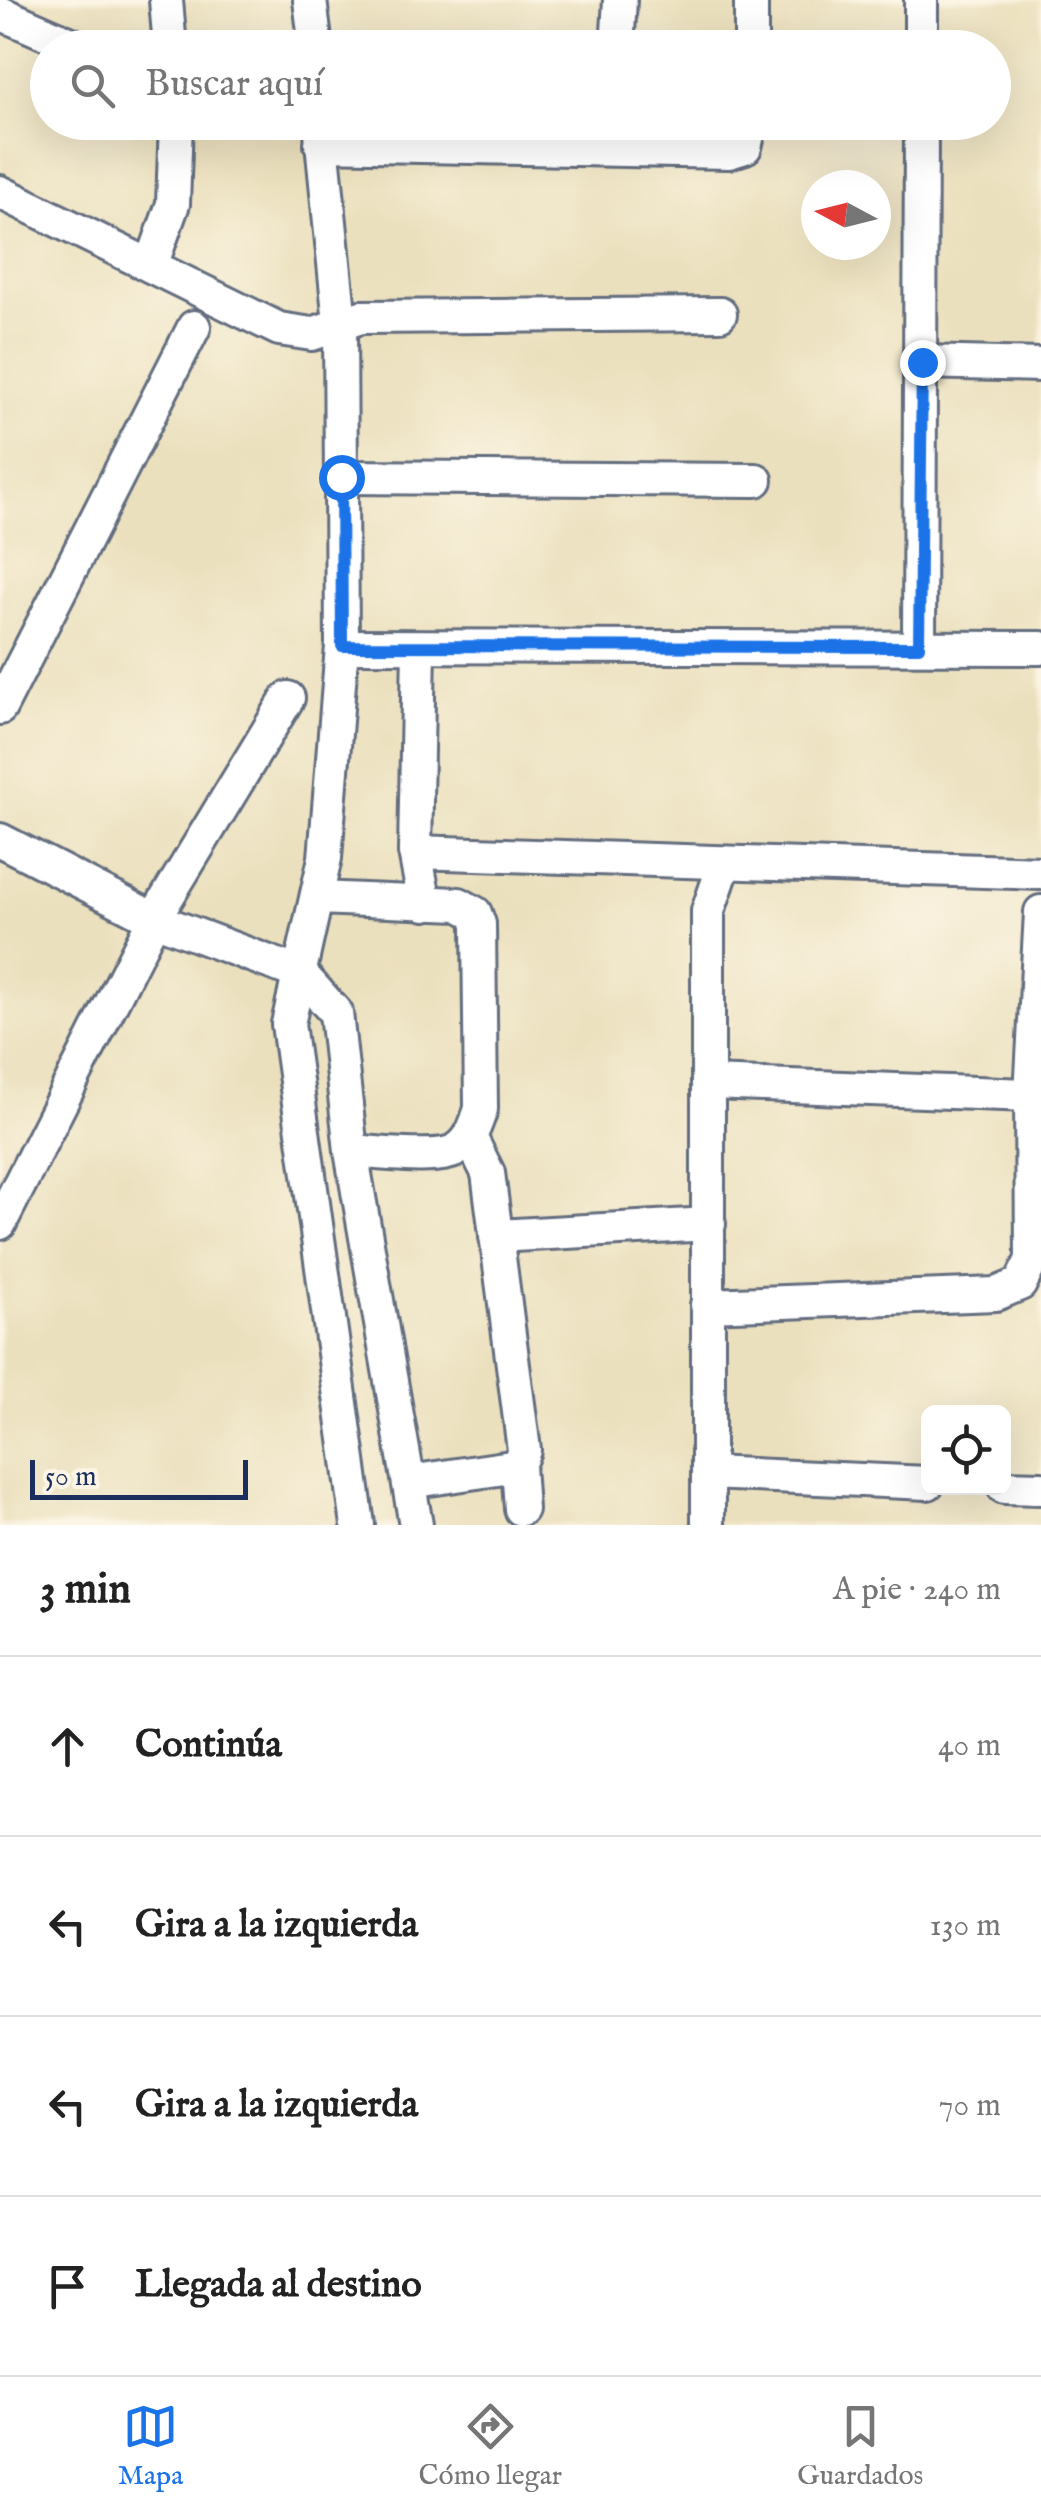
<!DOCTYPE html>
<html lang="es">
<meta charset="utf-8">
<style>
body{margin:0;font-family:"IM FELL English",serif;background:#f6f6f6;color:#222}
.controls{position:absolute;right:30px;bottom:30px;display:grid;overflow:hidden;border-radius:15px;box-shadow:0 10px 40px #0002}
.controls button{width:90px;height:90px;display:grid;place-items:center;padding:0;border:0;border-bottom:2px solid #e0e0e0;background:#fff;color:#222;font:50px sans-serif}
.compass{position:absolute;left:801px;top:170px;width:90px;height:90px;border-radius:50%;background:#fff;box-shadow:0 10px 40px #0002;rotate:277deg}
.scale{position:absolute;left:30px;bottom:25px;width:218px;box-sizing:border-box;padding-left:10px;border:5px solid #1b2f5e;border-top:0;font-size:28px;line-height:35px;white-space:nowrap;color:#1b2f5e;-webkit-text-stroke:8px #fcf5e5;paint-order:stroke}
.stop{position:absolute;width:30px;height:30px;margin:-22px;border:8px solid #1a73e8;border-radius:50%;background:#fff}
.stop.end{background:#1a73e8;border-color:#fff;box-shadow:0 2px 10px #0008}
.list{margin:0;padding:0;list-style:none}
h2{display:flex;justify-content:space-between;align-items:center;height:130px;margin:0;padding:0 40px;font-size:42px}
h2 small{font-size:32px;font-weight:400;color:#767676}
.list li{display:grid;grid-template-columns:65px 1fr auto;gap:30px;align-items:center;box-sizing:border-box;height:180px;padding:0 40px;border-top:2px solid #e0e0e0}
.list b{display:block;font-size:38px;white-space:nowrap}
.list em{font-size:32px;font-style:normal;color:#767676}
.icon{flex:none;width:55px;height:55px;fill:none;stroke:currentColor;stroke-width:2;stroke-linecap:round;stroke-linejoin:round}
.map{position:relative;flex:none;width:1041px;height:1525px;overflow:hidden}
.search{position:absolute;background:#fff;box-shadow:0 10px 40px #0002;left:30px;right:30px;top:30px;height:110px;display:flex;align-items:center;gap:25px;box-sizing:border-box;padding:0 35px;border-radius:55px;color:#767676;font-size:38px}
.sheet{height:850px;background:#fff}
nav{display:flex;justify-content:space-around;align-items:center;box-sizing:border-box;height:140px;border-top:2px solid #e0e0e0;background:#fff;font-size:28px;color:#767676}
nav a{display:grid;justify-items:center;gap:5px}
nav .on{color:#1a73e8}
.map>svg:first-child{display:block}
</style>
<div class="map">
<svg width="1041" height="1525" viewBox="0 0 1041 1525">
<rect width="100%" height="100%" fill="#fcf5e5"/>
<filter id="ink" filterUnits="userSpaceOnUse"><feTurbulence type="fractalNoise" baseFrequency=".01" numOctaves="2"/><feDisplacementMap in="SourceGraphic" scale="20" xChannelSelector="R" yChannelSelector="G"/><feConvolveMatrix kernelMatrix="1 2 1 2 8 2 1 2 1" color-interpolation-filters="sRGB"/></filter>
<filter id="wash" filterUnits="userSpaceOnUse"><feTurbulence type="fractalNoise" baseFrequency=".0048" numOctaves="4" result="noise"/><feDisplacementMap in="SourceGraphic" scale="40" xChannelSelector="R" yChannelSelector="G"/><feGaussianBlur stdDeviation="2.25" result="paint"/><feColorMatrix in="noise" values="0 0 0 0 0 0 0 0 0 0 0 0 0 0 0 0 0 1.4 0 .05"/><feComposite in="paint" operator="in"/></filter>
<g filter="url(#wash)">
<rect width="100%" height="100%" fill="#ebe0bd"/>
</g>
<g filter="url(#ink)">
<g fill="none" stroke-linecap="round" stroke-linejoin="round">
<g stroke="#646d7f" stroke-width="38">
<g id="street">
<path d="M166 0 170 48"/>
<path d="M310 0 316 48"/>
<path d="M921 0V48"/>
<path d="M0 13 80 48"/>
<path d="M617 48 620 0"/>
<path d="M751 48V0"/>
<path d="M320 122 340 323 342 646 325 858 288 1024 358 1525"/>
<path d="M321 144 729 152 745 147 751 122"/>
<path d="M0 192 279 329 312 334 361 317 720 314"/>
<path d="M151 266 173 204 176 122"/>
<path d="M922 362 1041 365"/>
<path d="M341 477 756 480"/>
<path d="M342 646 1041 648"/>
<path d="M919 647 921 122"/>
<path d="M419 648 415 852 425 904"/>
<path d="M0 708 194 327"/>
<path d="M0 840 154 919 301 974 336 1013 351 1151 416 1525"/>
<path d="M415 852 1041 873"/>
<path d="M318 898 459 904 475 913 479 924 481 1109C476 1123 471 1142 456 1150 437 1161 375 1152 351 1151"/>
<path d="M710 1083 1031 1095"/>
<path d="M470 1137 488 1173 524 1450 518 1466 521 1509"/>
<path d="M0 1223 154 919 288 698"/>
<path d="M496 1236 709 1224"/>
<path d="M707 1305 996 1294 1020 1284 1032 1260 1031 1095 1041 912"/>
<path d="M709 1473 928 1483"/>
<path d="M409 1482 518 1466"/>
<path d="M1004 1487 1041 1488"/>
<path d="M708 1525V911L724 865"/>
</g>
</g>
<use href="#street" stroke="#fff" stroke-width="32"/>
</g>
</g>
<g fill="none" stroke-linecap="round" stroke-linejoin="round" filter="url(#ink)">
<path stroke="#1a73e8" stroke-width="12" d="M341 477 342 646 919 647 922 362"/>
</g>
</svg>
<div class="controls">
<button><svg class="icon" aria-label="locate" viewBox="0 0 24 24"><circle cx="12" cy="12" r="6"/><path d="M12 2v4M12 18v4M2 12h4M18 12h4"/></svg></button>
</div>
<svg class="compass" viewBox="-18 -18 36 36"><path d="M0-13l5 13h-10z" fill="#e53935"/><path d="M0 13l5-13h-10z" fill="#767676"/></svg>
<div class="scale">50 m</div>
<div class="stop" style="left:341px;top:477px"></div>
<div class="stop end" style="left:922px;top:362px"></div>
<div class="search"><svg class="icon" aria-label="search" viewBox="0 0 24 24"><circle cx="10" cy="10" r="6"/><path d="M15 15l6 6"/></svg>Buscar aquí</div>
</div>
<section class="sheet">
<h2>3 min<small>A pie · 240 m</small></h2>
<ul class="list">
<li><svg class="icon" aria-label="ahead" viewBox="0 0 24 24"><path d="M12 20V5M6 11l6-6 6 6"/></svg><div><b>Continúa</b></div><em>40 m</em></li>
<li><svg class="icon" aria-label="left" viewBox="0 0 24 24"><path d="M17 20v-9H6M10 6l-5 5 5 5"/></svg><div><b>Gira a la izquierda</b></div><em>130 m</em></li>
<li><svg class="icon" aria-label="left" viewBox="0 0 24 24"><path d="M17 20v-9H6M10 6l-5 5 5 5"/></svg><div><b>Gira a la izquierda</b></div><em>70 m</em></li>
<li><svg class="icon" aria-label="arrive" viewBox="0 0 24 24"><path d="M6 21V4h12l-3 4 3 4H6"/></svg><div><b>Llegada al destino</b></div></li>
</ul>
</section>
<nav>
<a class="on"><svg class="icon" aria-label="map" viewBox="0 0 24 24"><path d="M3 6l6-2 6 2 6-2v14l-6 2-6-2-6 2zM9 4v14M15 6v14"/></svg>Mapa</a>
<a><svg class="icon" aria-label="directions" viewBox="0 0 24 24"><path d="M12 3l9 9-9 9-9-9zM9 14v-3h6M13 9l2 2-2 2"/></svg>Cómo llegar</a>
<a><svg class="icon" aria-label="saved" viewBox="0 0 24 24"><path d="M7 4h10v16l-5-4-5 4z"/></svg>Guardados</a>
</nav>
